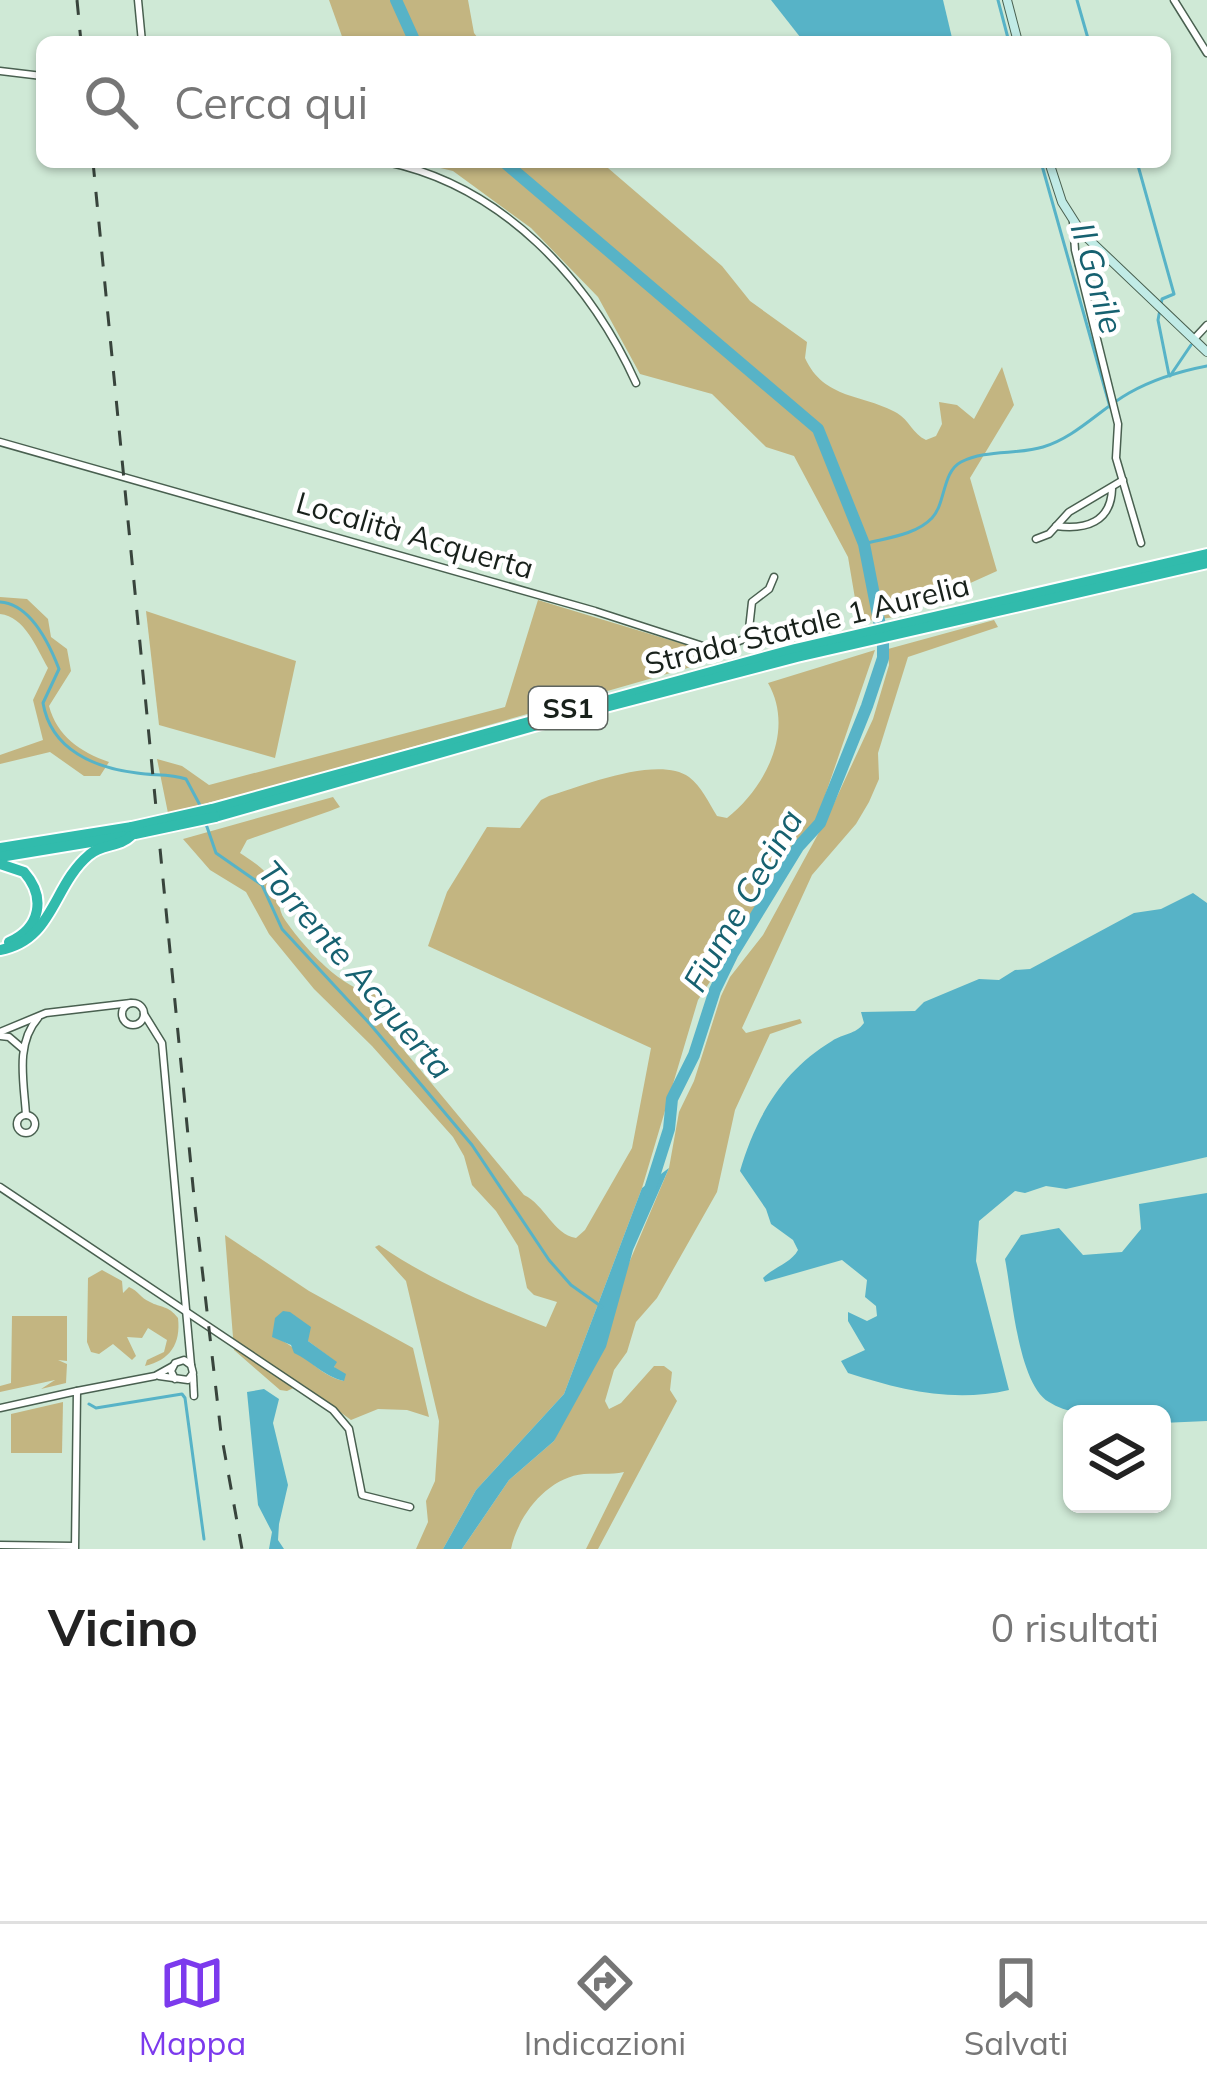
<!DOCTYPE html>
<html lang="it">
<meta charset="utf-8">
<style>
body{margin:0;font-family:Mulish,sans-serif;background:#f2f2f2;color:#222}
.controls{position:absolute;right:36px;bottom:36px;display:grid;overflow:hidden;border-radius:18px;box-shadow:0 3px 9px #0004}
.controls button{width:108px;height:108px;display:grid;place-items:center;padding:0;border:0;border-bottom:3px solid #e0e0e0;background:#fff;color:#222;font:60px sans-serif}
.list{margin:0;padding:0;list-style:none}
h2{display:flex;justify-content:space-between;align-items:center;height:156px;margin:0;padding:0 48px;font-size:51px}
h2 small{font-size:39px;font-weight:400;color:#767676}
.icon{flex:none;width:66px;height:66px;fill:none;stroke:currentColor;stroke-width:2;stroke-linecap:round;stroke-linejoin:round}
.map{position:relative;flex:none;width:1207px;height:1549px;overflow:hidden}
.search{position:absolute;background:#fff;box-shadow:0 3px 9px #0004;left:36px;right:36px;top:36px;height:132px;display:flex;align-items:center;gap:30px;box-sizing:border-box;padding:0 42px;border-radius:18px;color:#767676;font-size:45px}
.sheet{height:372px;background:#fff}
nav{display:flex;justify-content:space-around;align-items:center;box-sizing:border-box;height:168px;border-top:3px solid #e0e0e0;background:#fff;font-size:33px;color:#767676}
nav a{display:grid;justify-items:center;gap:6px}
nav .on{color:#7c3aed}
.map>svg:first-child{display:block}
</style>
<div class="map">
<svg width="1207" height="1549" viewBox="0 0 1207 1549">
<rect width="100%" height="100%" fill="#cfe9d6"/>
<g fill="#c3b581" fill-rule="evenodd">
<path d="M329 0H468L474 33 481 42H344Z"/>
<path d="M415 162H601L722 266 750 301 807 342 805 358C824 400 864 394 897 413 909 420 913 434 926 440L936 436 942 424 939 402 957 405 974 419 1002 367 1014 405 970 478 997 571 895 617 859 622 848 557 794 456 766 447 712 394 640 374 598 297 531 228 453 171Z"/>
<path d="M0 597 27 599 48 619 51 637 67 649 71 671 49 706C57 736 80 752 109 762L100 776H84L50 752 0 764V755L43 740 33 700 48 668C36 647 25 617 0 614Z"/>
<path d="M538 600 726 657 290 782 168 813 157 759 182 766 209 785 505 707Z"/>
<path d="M146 611 296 661 275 758 159 725Z"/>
<path d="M994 620 998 627 908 657 878 753 879 779 869 802 856 824 812 875 742 1028 746 1033 800 1019 802 1023 770 1034 735 1110 717 1192 657 1298 636 1322 627 1352 614 1370 605 1401 609 1409 621 1403 654 1366H664L672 1372 670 1390 677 1401 598 1549H586L624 1472C610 1475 598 1473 584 1474 548 1477 518 1515 511 1549H462L509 1480 554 1441 669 1168 679 1112 694 1081 721 996 730 977 763 935 829 814 873 719 889 665 888 649Z"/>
<path d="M875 650 817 819 698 1000 642 1188 564 1394 476 1490 443 1549H416L428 1522 426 1501 435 1481 439 1421 406 1281 375 1247 379 1245C432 1281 487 1304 546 1327L557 1302 534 1295 527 1288 518 1246 496 1211 472 1185 464 1156 453 1137 372 1046 314 989 269 934 246 892 210 870 183 839 333 797 340 807 330 811 247 840 240 853C252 861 268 871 274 884 280 895 277 909 285 920 303 946 345 994 377 993L382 999 374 1008 379 1020 524 1195C545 1205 553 1234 576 1238L585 1230 632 1148 651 1048 428 946 447 892 487 827 520 828 541 800 549 796C582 786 658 755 689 777 701 786 709 803 717 816L727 818C766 787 795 730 768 683Z"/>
<path d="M225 1235 309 1291 413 1348 429 1417 407 1410 378 1409 351 1420 302 1384 287 1391 280 1390 234 1350ZM291 1316 306 1326 308 1341 336 1362 334 1367 344 1381C317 1376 300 1346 274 1337L275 1329Z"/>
<path d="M102 1270 122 1281 123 1293 129 1287C139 1291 140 1298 150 1302 161 1308 168 1305 178 1318 181 1344 170 1360 145 1366L147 1360 164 1352 167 1340 148 1328 142 1338 127 1337 136 1356 132 1360 113 1344 99 1354 91 1352 87 1342 88 1278Z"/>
<path d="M12 1316H67V1361L58 1360 67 1364 66 1383 41 1389 55 1380 0 1392V1386L11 1383Z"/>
<path d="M63 1402 62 1453H11V1414Z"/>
</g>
<g fill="#57b3c7">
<path d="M771 0H943L953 42H804Z"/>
<path d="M1193 893 1207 903V1157L1066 1189 1046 1186 1025 1193 1015 1191 979 1221 976 1261 1009 1390C953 1403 901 1390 848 1373L841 1361 865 1350 848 1321V1312L867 1321 877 1316 876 1306 865 1297 867 1280 842 1260 765 1282 763 1278C774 1267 791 1263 798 1250L793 1240 771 1224 766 1209 740 1171C756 1117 782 1071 832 1041 844 1033 855 1035 864 1023L861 1012 915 1011 924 1002 979 979 999 980 1015 970 1030 969 1134 913 1161 909Z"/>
<path d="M669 1168 633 1250 606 1347 554 1441 509 1480 462 1549H443L476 1490 564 1394 642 1188Z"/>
<path d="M1207 1193V1421L1162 1423V1414C1128 1414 1078 1421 1049 1402 1018 1384 1012 1294 1005 1259L1021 1235 1059 1228 1083 1255 1122 1252 1141 1229 1139 1204Z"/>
<path d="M283 1311 290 1312 311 1327 308 1341 337 1362 334 1367 346 1374 344 1381C323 1376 313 1362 294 1353L291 1345 272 1337 275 1318Z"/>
<path d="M264 1389 279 1399 273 1423 288 1485 279 1524 278 1540 284 1549H269L272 1532 258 1505 247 1392Z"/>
</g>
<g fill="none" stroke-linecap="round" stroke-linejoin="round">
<g stroke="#57b3c7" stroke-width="3">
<path d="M998 0 1009 42"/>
<path d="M1077 0 1089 42"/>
<path d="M1041 162 1110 407"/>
<path d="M1137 162 1174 294 1162 299 1158 320 1169 375"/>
<path d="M1170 376 1191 345"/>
<path d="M864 544C886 538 916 535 932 518 946 503 942 472 961 462 986 449 1017 455 1043 447 1076 437 1099 410 1129 393 1152 380 1181 371 1207 366"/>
<path d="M0 602C30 604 49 643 59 669L43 703C51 750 95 768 137 773 154 776 169 773 186 779L202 809"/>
<path d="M206 824 216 853 262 885 282 929 370 1024 472 1145 549 1260 571 1285 602 1307"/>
<path d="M89 1404 96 1408 182 1394 185 1398 204 1539"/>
</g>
<g stroke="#57b3c7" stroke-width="12">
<path d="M396 0 415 42"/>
<path d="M504 162 818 429 864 544 883 641V658L867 706 820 823 798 847 733 953 715 990 694 1055 672 1099 669 1129 649 1192"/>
</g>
<g stroke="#496050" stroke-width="9">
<g id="street">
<path d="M138 0 142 42"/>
<path d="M1174 0 1207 53"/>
<path d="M0 71 42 76"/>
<path d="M387 162C502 186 589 279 636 383"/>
<path d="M1073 222 1075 250 1118 424 1116 458 1141 543"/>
<path d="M1079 265 1099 251"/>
<path d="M1194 339 1207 325"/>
<path d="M0 442 595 611 709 648H722L744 639 749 629 752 602 769 589 774 577"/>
<path d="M1056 526C1086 530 1111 522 1112 489"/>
<path d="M1036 539 1049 534 1069 512 1123 480"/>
<circle cx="133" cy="1014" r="11"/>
<path d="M144 1014 162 1043 191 1365"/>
<path d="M0 1032 46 1013 131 1003"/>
<path d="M0 1036 9 1037 23 1049"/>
<path d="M26 1115C24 1082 15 1044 38 1018"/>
<circle cx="26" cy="1124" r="9"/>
<path d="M0 1187 333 1410 349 1429 362 1495 410 1507"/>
<path d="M159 1376 188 1380 193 1373 191 1365 184 1360 175 1363 171 1371 175 1379"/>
<path d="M193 1376 194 1396"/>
<path d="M77 1391 155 1376 173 1366"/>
<path d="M0 1408 77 1391 75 1549"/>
<path d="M0 1545 74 1546"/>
</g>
</g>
<g stroke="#496050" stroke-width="10">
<g id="secondary">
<path d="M1007 0 1018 42"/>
<path d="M1049 162 1062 202 1081 232 1207 352"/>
</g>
</g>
<g stroke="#fff" stroke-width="14">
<g id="highway">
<path d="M212 809 795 649 1207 554"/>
<path d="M215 817 548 722 797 657 1207 563"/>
<path d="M0 848 132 827"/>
<path d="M0 857 127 836"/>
<path d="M0 864 24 872C46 897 41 928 9 942"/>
<path d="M0 950C54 940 52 886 89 855 102 843 119 848 132 835"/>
</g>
</g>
<use href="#street" stroke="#fff" stroke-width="6"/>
<use href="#secondary" stroke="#c1ebe6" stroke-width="8"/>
<use href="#highway" stroke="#31bbac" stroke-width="10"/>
<g stroke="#38443c" stroke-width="3" stroke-dasharray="15 15" stroke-linecap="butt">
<path d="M77 0 81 42"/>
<path d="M93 162 195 1207 221 1433 242 1549"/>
</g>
<g stroke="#fff" stroke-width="14" stroke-linecap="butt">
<g id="highway-bridge">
<path d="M132 827 212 809"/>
<path d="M135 834 215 817"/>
</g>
</g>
<use href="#highway-bridge" stroke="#31bbac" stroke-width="10"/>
</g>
<g text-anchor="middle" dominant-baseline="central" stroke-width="9" stroke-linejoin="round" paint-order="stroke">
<rect fill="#fff" stroke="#5d645f" stroke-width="3" x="529" y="687" width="78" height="42" rx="9"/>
<g font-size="27" font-weight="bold" fill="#18211b">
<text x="568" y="708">SS1</text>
</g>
<g font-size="30" fill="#18211b" stroke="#fff">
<text transform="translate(415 535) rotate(16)">Località Acquerta</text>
<text transform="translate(807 624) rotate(-14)">Strada Statale 1 Aurelia</text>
</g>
<g font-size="33" font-style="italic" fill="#166170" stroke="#fff">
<text transform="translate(1098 278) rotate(74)">Il Gorile</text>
<text transform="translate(742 900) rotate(-60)">Fiume Cecina</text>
<text transform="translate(356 969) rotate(49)">Torrente Acquerta</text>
</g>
</g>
</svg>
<div class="controls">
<button><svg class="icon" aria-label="layers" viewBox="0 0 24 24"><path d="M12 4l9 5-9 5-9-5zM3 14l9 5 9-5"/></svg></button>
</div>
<div class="search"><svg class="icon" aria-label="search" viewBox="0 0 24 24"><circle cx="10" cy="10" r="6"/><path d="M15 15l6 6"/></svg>Cerca qui</div>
</div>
<section class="sheet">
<h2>Vicino<small>0 risultati</small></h2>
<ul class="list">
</ul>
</section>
<nav>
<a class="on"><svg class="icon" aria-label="map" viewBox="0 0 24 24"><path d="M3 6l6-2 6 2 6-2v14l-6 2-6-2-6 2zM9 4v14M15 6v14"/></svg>Mappa</a>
<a><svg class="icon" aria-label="directions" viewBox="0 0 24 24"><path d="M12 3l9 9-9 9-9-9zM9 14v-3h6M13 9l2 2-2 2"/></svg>Indicazioni</a>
<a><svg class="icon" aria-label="saved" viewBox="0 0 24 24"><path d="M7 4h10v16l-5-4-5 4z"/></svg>Salvati</a>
</nav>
